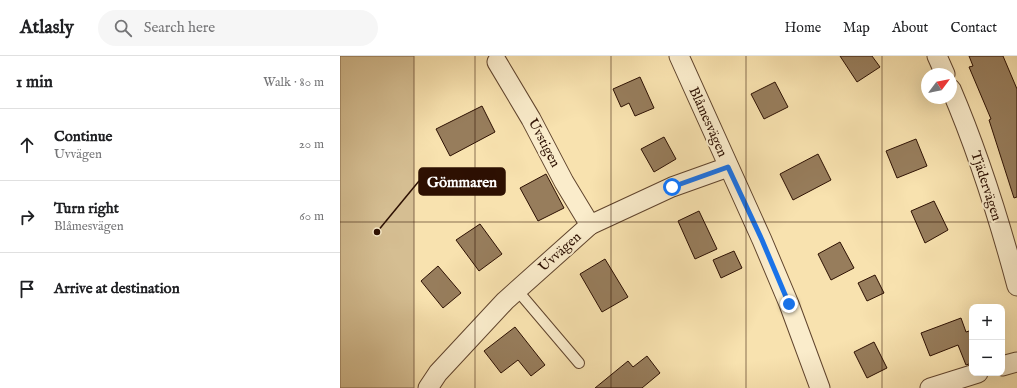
<!DOCTYPE html>
<meta charset="utf-8">
<style>
body{margin:0;font-family:"IM FELL English",serif;background:#f6f6f6;color:#202124}
.controls{position:absolute;right:12px;bottom:12px;display:grid;overflow:hidden;border-radius:8px;box-shadow:0 4px 16px #0002}
.controls button{width:36px;height:36px;display:grid;place-items:center;padding:0;border:0;border-bottom:1px solid #e0e0e0;background:#fff;color:#202124;font:20px sans-serif}
.compass{position:absolute;left:581px;top:12px;width:36px;height:36px;border-radius:50%;background:#fff;box-shadow:0 4px 16px #0002;rotate:58deg}
.stop{position:absolute;width:12px;height:12px;margin:-9px;border:3px solid #1a73e8;border-radius:50%;background:#fff}
.stop.end{background:#1a73e8;border-color:#fff;box-shadow:0 1px 4px #0008}
.list{margin:0;padding:0;list-style:none}
h2{display:flex;justify-content:space-between;align-items:center;height:52px;margin:0;padding:0 16px;font-size:17px}
h2 small{font-size:13px;font-weight:400;color:#757577}
.list li{display:grid;grid-template-columns:26px 1fr auto;gap:12px;align-items:center;box-sizing:border-box;height:72px;padding:0 16px;border-top:1px solid #e0e0e0}
.list b{display:block;font-size:15px;white-space:nowrap}
.list p{margin:0;font-size:13px;white-space:nowrap;color:#757577}
.list em{font-size:13px;font-style:normal;color:#757577}
.icon{flex:none;width:22px;height:22px;fill:none;stroke:currentColor;stroke-width:2;stroke-linecap:round;stroke-linejoin:round}
.map{position:relative;flex:none;width:677px;height:332px;overflow:hidden}
header{display:flex;align-items:center;gap:24px;box-sizing:border-box;height:56px;padding:0 20px;background:#fff;border-bottom:1px solid #e0e0e0}
header strong{font-size:19px}
nav{display:flex;gap:22px;margin-inline-start:auto;font-size:14px}
.search{width:280px;height:36px;background:#f6f6f6;display:flex;align-items:center;gap:10px;box-sizing:border-box;padding:0 14px;border-radius:22px;color:#757577;font-size:15px}
main{display:flex}
aside{flex:1;background:#fff}
.map>svg:first-child{display:block}
</style>
<header>
<strong>Atlasly</strong>
<div class="search"><svg class="icon" aria-label="search" viewBox="0 0 24 24"><circle cx="10" cy="10" r="6"/><path d="M15 15l6 6"/></svg>Search here</div>
<nav><a>Home</a><a>Map</a><a>About</a><a>Contact</a></nav>
</header>
<main>
<aside>
<h2>1 min<small>Walk · 80 m</small></h2>
<ul class="list">
<li><svg class="icon" aria-label="ahead" viewBox="0 0 24 24"><path d="M12 20V5M6 11l6-6 6 6"/></svg><div><b>Continue</b><p>Uvvägen</p></div><em>20 m</em></li>
<li><svg class="icon" aria-label="right" viewBox="0 0 24 24"><path d="M7 20v-9h11M14 6l5 5-5 5"/></svg><div><b>Turn right</b><p>Blåmesvägen</p></div><em>60 m</em></li>
<li><svg class="icon" aria-label="arrive" viewBox="0 0 24 24"><path d="M6 21V4h12l-3 4 3 4H6"/></svg><div><b>Arrive at destination</b></div></li>
</ul>
</aside>
<div class="map">
<svg width="677" height="332" viewBox="0 0 677 332">
<rect width="100%" height="100%" fill="#f8e2af"/>
<filter id="stains"><feTurbulence type="fractalNoise" baseFrequency=".005" numOctaves="4"/><feColorMatrix values="0 0 0 0 .2 0 0 0 0 .09 0 0 0 0 .02 0 0 0 .5 -.17"/></filter>
<radialGradient id="worn" r=".72"><stop offset=".6" stop-color="#630" stop-opacity="0"/><stop offset="1" stop-color="#630" stop-opacity=".3"/></radialGradient>
<rect fill="#d5be92" stroke="#81674a" x="0" y="0" width="74" height="332"/>
<g fill="#977d5c" stroke="#2d1002">
<path d="M500 0H532L540 11 517 26Z"/>
<path d="M629 0H663L677 33V141L674 142 649 64 651 63 629 11 633 10Z"/>
<path d="M300 21 314 52 295 60 289 47 281 51 273 33Z"/>
<path d="M435 26 448 51 424 63 411 38Z"/>
<path d="M142 50 155 76 110 100 96 73Z"/>
<path d="M324 81 336 103 314 116 301 93Z"/>
<path d="M576 83 587 110 557 122 546 95Z"/>
<path d="M478 98 491 124 453 144 440 118Z"/>
<path d="M206 118 224 152 198 165 180 132Z"/>
<path d="M594 145 608 174 585 187 571 155Z"/>
<path d="M359 155 377 193 355 203 338 165Z"/>
<path d="M140 168 162 198 139 215 116 184Z"/>
<path d="M500 186 514 212 491 224 478 198Z"/>
<path d="M394 195 402 212 381 222 373 204Z"/>
<path d="M265 203 288 241 262 256 240 218Z"/>
<path d="M98 210 121 237 103 252 81 225Z"/>
<path d="M535 219 544 237 527 245 518 227Z"/>
<path d="M621 262 626 276 632 274V307L626 309 618 289 590 300 581 277Z"/>
<path d="M175 271 205 309 191 320 178 304 161 317 144 295Z"/>
<path d="M534 286 547 312 527 322 514 296Z"/>
<path d="M307 300 320 317 302 332H255L288 305 293 311Z"/>
</g>
<g fill="none" stroke-linecap="round" stroke-linejoin="round">
<g stroke="#60442d" stroke-width="12">
<path id="lane" d="M177 234 239 307"/>
</g>
<g stroke="#60442d" stroke-width="21">
<g id="street">
<path d="M339 0 422 184 449 248 480 332"/>
<path d="M597 0 605 18"/>
<path d="M157 6 191 63 224 126 250 169"/>
<path d="M611 33C638 96 659 163 677 230"/>
<path d="M662 310 677 306"/>
<path d="M88 332 98 317 165 245 250 169 332 131 388 111"/>
<path d="M590 332 638 317"/>
</g>
</g>
<use href="#lane" stroke="#faeccb" stroke-width="10"/>
<use href="#street" stroke="#faeccb" stroke-width="19"/>
</g>
<g fill="none" stroke-linecap="round" stroke-linejoin="round">
<path stroke="#1a73e8" stroke-width="5" d="M332 131 388 111 422 184 449 248"/>
</g>
<path fill="none" stroke="#2d1002" stroke-width="1" stroke-opacity="0.55" d="M135 0V332M271 0V332M406 0V332M542 0V332M0 166H677"/>
<g text-anchor="middle" dominant-baseline="central" stroke-width="4" stroke-linejoin="round" paint-order="stroke">
<g font-size="14" fill="#2d1002" stroke="#faeccb">
<text transform="translate(368 66) rotate(66)">Blåmesvägen</text>
<text transform="translate(204 87) rotate(62)">Uvstigen</text>
<text transform="translate(646 130) rotate(72)">Tjädervägen</text>
<text transform="translate(220 196) rotate(-42)">Uvvägen</text>
</g>
</g>
<path fill="none" stroke="#2d1002" stroke-width="1.5" d="M37 176L79 125"/>
<circle fill="#2d1002" stroke="#faeccb" stroke-width="1.5" cx="37" cy="176" r="4"/>
<rect fill="#2d1002" stroke="#2d1002" stroke-width="1.5" x="79" y="112" width="86" height="27" rx="4"/>
<g font-size="15" text-anchor="middle" font-weight="bold" fill="#fff">
<text x="122" y="131">Gömmaren</text>
</g>
<rect width="100%" height="100%" filter="url(#stains)"/>
<rect width="100%" height="100%" fill="url(#worn)"/>
</svg>
<div class="controls">
<button>+</button>
<button>−</button>
</div>
<svg class="compass" viewBox="-18 -18 36 36"><path d="M0-13l5 13h-10z" fill="#e53935"/><path d="M0 13l5-13h-10z" fill="#757577"/></svg>
<div class="stop" style="left:332px;top:131px"></div>
<div class="stop end" style="left:449px;top:248px"></div>
</div>
</main>
